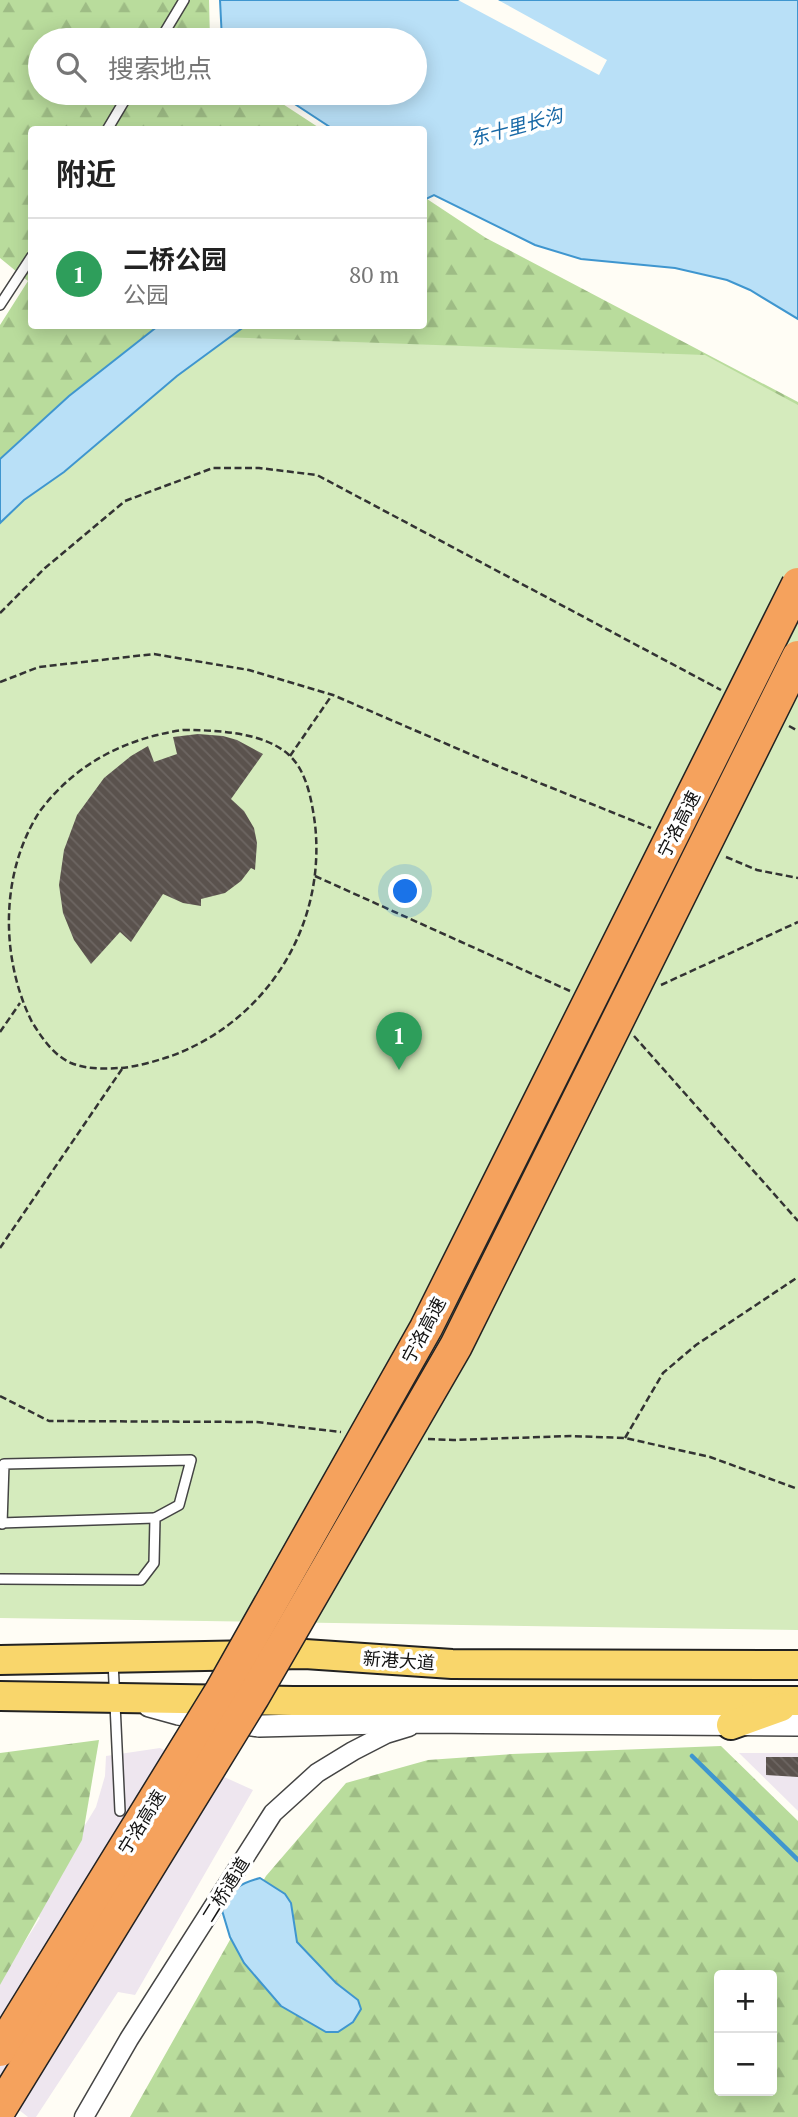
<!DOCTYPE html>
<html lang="zh">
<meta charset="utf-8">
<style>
body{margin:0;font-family:"PT Serif","Noto Sans SC",serif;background:#f2f2f2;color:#222}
.controls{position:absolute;right:21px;bottom:21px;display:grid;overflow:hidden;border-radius:7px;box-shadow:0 4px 18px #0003}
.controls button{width:63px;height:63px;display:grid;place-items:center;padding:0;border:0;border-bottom:2px solid #e0e0e0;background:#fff;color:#222;font:35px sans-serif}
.you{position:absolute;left:406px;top:892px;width:24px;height:24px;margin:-18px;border:5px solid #fff;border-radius:50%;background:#1a73e8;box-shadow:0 0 0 10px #1a73e833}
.badge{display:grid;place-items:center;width:46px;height:46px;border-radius:50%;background:#0b8043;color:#fff;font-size:23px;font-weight:700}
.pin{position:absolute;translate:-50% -58px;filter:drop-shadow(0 2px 4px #0008)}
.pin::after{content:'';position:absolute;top:37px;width:24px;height:21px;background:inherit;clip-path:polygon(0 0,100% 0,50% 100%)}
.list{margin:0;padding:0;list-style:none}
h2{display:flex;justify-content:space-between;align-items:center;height:91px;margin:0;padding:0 28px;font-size:30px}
h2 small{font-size:23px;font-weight:400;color:#767676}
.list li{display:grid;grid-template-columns:46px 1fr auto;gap:21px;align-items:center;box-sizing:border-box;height:112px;padding:0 28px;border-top:2px solid #e0e0e0}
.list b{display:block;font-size:26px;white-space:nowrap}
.list p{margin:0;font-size:23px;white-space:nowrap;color:#767676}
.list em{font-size:23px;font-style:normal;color:#767676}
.icon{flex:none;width:38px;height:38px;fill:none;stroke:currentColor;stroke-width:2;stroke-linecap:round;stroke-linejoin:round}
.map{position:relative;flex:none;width:798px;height:2117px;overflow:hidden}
.search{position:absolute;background:#fff;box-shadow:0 4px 18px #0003;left:28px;top:28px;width:399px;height:77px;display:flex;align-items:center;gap:18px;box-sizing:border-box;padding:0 24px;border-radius:38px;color:#767676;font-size:26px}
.panel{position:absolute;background:#fff;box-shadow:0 4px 18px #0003;left:28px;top:126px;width:399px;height:203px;border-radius:7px}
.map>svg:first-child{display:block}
</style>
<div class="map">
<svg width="798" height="2117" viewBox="0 0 798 2117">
<defs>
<pattern id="forest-firs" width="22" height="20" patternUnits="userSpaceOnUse" patternTransform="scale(1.75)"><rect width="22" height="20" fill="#b9dc9c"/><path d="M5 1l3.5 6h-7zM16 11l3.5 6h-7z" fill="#9ebc85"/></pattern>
<pattern id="building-back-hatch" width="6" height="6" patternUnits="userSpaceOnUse" patternTransform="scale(1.75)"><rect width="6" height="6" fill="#5a524d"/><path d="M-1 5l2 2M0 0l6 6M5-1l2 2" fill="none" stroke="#6d6662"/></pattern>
</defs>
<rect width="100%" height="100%" fill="#fffdf5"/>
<g fill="#eee6ef">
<path d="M160 1748 253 1790 135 1995 118 1992 36 2117H28L0 2095V1981L40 1918 33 1911 96 1807 105 1776 106 1756Z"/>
<path d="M739 1753H798V1811Z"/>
</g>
<g fill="url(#forest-firs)" fill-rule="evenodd">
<path d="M0 0H209L210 40H40V93H266L321 129 32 130V326H424V197L486 238 798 402V532L0 528V325L28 281 0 258Z"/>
<path d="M99 1740 82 1840 0 1985V1753Z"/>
<path d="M721 1746 798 1821V2117H130L266 1876 346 1783 428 1760 512 1754ZM719 1975H772V2091H719Z"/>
</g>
<path fill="#d5ebbd" d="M221 337 705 355 798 405V1630L0 1618V522L55 457Z"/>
<g fill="#b9e0f7" stroke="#3f96cf" stroke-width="2">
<path d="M220 0H798V319L750 290 727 280 675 268 581 259 535 245 434 195 424 200V130L333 129 278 93H415V40H222Z"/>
<path d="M158 326H245L177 376 64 472 24 500 0 523V459L69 396Z"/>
<path d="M260 1878 285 1894 291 1903 297 1942 336 1983 358 2000 361 2009 353 2022 338 2032H326L281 2006 244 1963 230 1937 221 1907C231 1889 241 1883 260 1878Z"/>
</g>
<path fill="#fffdf5" d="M458 0H498L607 60 599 75Z"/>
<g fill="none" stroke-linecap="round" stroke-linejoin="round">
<path stroke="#3f96cf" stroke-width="4.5" d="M692 1756 798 1860"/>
</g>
<g fill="url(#building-back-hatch)">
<path d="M198 734 223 736 237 740 263 754 231 799 244 811 254 828 257 843 255 870 251 868 241 881 225 893 201 899V906L183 903 163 894 131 942 120 932 91 964 74 940 63 913 59 885 64 850 77 815 104 778 131 756 148 746 154 762 177 754 173 737Z"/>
<path d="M766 1757H798V1777L766 1775Z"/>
</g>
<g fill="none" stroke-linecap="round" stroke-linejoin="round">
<g stroke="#444" stroke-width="12">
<g id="service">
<path d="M160 40 184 0"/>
<path d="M107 130 129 93"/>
<path d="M0 305 32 256"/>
<path d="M0 1523 155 1518"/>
<path d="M0 1579 141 1580 154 1563 155 1518 179 1505 191 1460 4 1464 2 1524"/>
<path d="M113 1661 120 1811"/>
</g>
</g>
<g stroke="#444" stroke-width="21">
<path id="minor" d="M84 2117 129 2039 273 1813 317 1773 353 1751 386 1734 409 1727"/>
</g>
<g stroke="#444" stroke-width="24">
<path id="tertiary" d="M149 1706 178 1714 259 1726 423 1722 798 1725"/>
</g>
<g stroke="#222" stroke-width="32">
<g id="primary">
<path d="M0 1660 305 1654 452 1664 798 1665"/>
<path d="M0 1696 293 1701H798"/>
<path d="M731 1725 781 1707"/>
</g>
</g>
<g stroke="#333" stroke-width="2.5" stroke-dasharray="7 3.5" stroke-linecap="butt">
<path d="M0 613 45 568 125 501 213 468H259L317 475 721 690"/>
<path d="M0 682 39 667 154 654 249 670 333 695 500 767 651 828"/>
<path d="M789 726 798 731"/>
<path d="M183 730C216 730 264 732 289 755 307 771 312 802 315 824 326 922 271 1015 179 1053 164 1059 134 1068 118 1068 103 1069 86 1069 71 1063 53 1055 42 1038 32 1022 0 958 0 872 40 811 75 764 126 738 183 730Z"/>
<path d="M290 756 332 695"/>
<path d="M726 857 757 870 798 878"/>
<path d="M315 876 570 991"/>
<path d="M661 985 798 922"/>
<path d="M0 1032 20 1003"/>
<path d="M634 1036 798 1221"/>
<path d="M0 1248 122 1069"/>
<path d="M0 1396 49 1421 257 1422 341 1432"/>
<path d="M625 1438 663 1373 696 1345 798 1277"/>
<path d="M428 1439 453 1440 571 1436 625 1438 710 1457 798 1489"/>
</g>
<use href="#service" stroke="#fff" stroke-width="9"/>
<use href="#minor" stroke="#fff" stroke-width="18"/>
<use href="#tertiary" stroke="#fff" stroke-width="21"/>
<use href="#primary" stroke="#f9d66b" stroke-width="28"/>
<g stroke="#222" stroke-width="35" stroke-linecap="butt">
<g id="motorway-bridge">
<path d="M0 2050 220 1693 426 1328 798 584"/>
<path d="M0 2109 253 1697 456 1346 798 657"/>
</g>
</g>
<use href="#motorway-bridge" stroke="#f5a25d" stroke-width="32"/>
</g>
<g text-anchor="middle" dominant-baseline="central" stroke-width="7" stroke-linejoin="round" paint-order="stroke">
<g font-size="18" fill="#111" stroke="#fff">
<text transform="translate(678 824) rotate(-63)">宁洛高速</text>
<text transform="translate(423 1330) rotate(-62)">宁洛高速</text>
<text transform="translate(399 1660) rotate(4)">新港大道</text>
<text transform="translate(141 1822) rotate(-58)">宁洛高速</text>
<text transform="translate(225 1889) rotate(-58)">二桥通道</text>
</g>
<g font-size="19" font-style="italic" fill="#1768a6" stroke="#fff">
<text transform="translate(516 126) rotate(-15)">东十里长沟</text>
</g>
</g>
</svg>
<div class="controls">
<button>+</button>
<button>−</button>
</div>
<div class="you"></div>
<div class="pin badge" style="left:399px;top:1070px;background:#2e9e5b">1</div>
<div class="search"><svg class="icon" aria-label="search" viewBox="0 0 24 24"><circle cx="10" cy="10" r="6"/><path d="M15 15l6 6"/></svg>搜索地点</div>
<section class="panel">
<h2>附近<small></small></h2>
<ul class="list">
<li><span class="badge" style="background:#2e9e5b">1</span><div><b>二桥公园</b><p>公园</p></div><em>80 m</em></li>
</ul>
</section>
</div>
